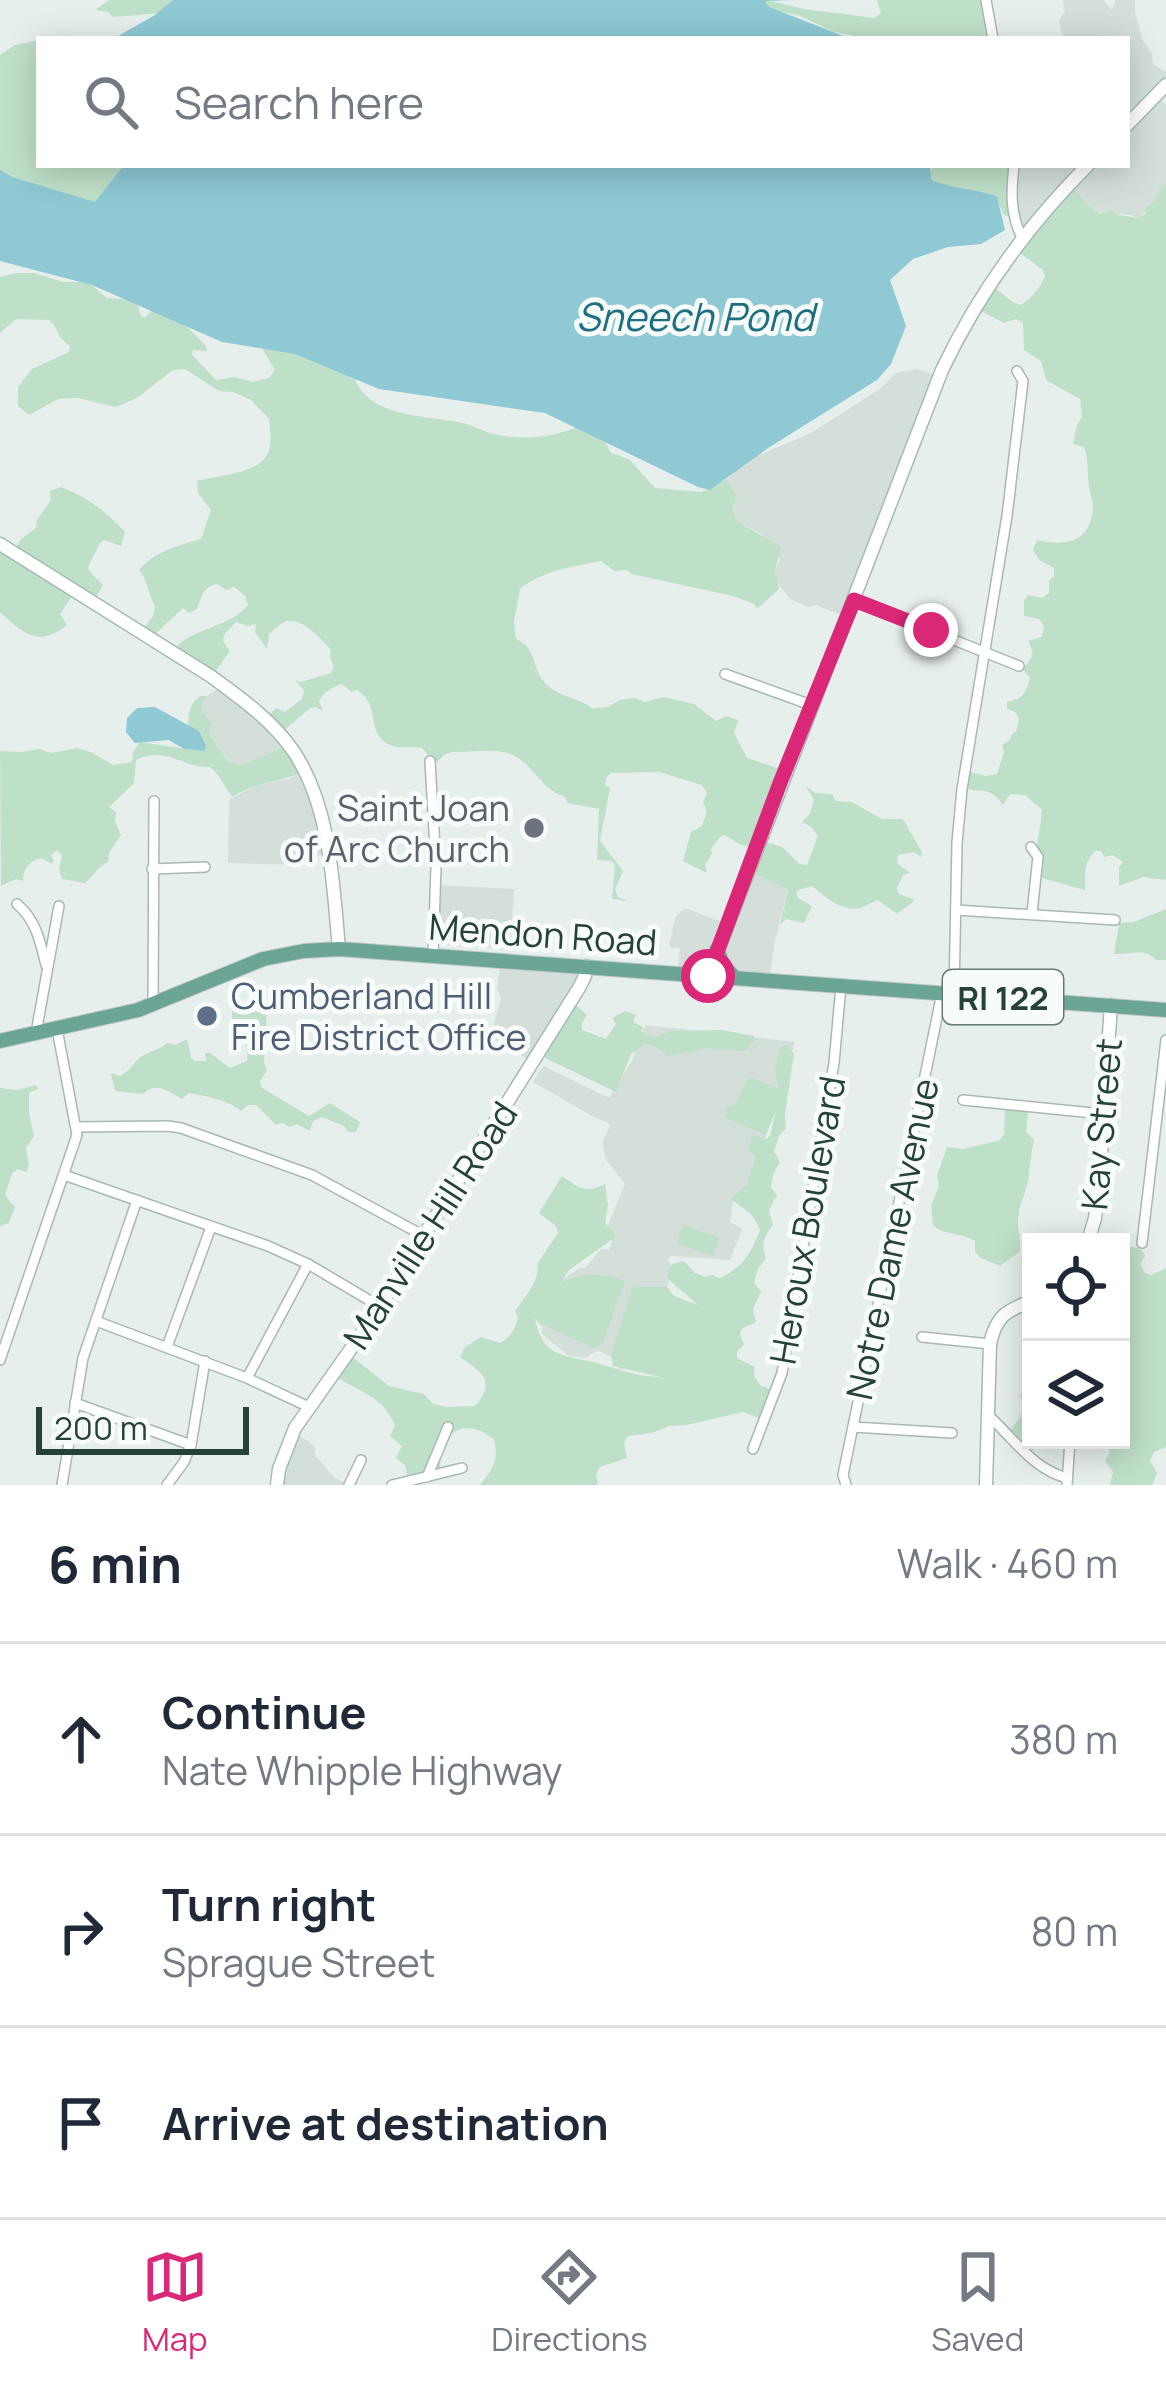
<!DOCTYPE html>
<meta charset="utf-8">
<style>
body{margin:0;font-family:Manrope,sans-serif;background:#f6f6f7;color:#1f2937}
.controls{position:absolute;right:36px;bottom:36px;display:grid;overflow:hidden;border-radius:0px;box-shadow:0 6px 30px #0003}
.controls button{width:108px;height:108px;display:grid;place-items:center;padding:0;border:0;border-bottom:3px solid #e0e1e3;background:#fff;color:#1f2937;font:60px sans-serif}
.scale{position:absolute;left:36px;bottom:30px;width:213px;box-sizing:border-box;padding-left:12px;border:6px solid #24423a;border-top:0;font-size:33px;line-height:42px;white-space:nowrap;color:#24423a;-webkit-text-stroke:9px #f7fbf9;paint-order:stroke}
.stop{position:absolute;width:36px;height:36px;margin:-27px;border:9px solid #db2777;border-radius:50%;background:#fff}
.stop.end{background:#db2777;border-color:#fff;box-shadow:0 3px 12px #0008}
.list{margin:0;padding:0;list-style:none}
h2{display:flex;justify-content:space-between;align-items:center;height:156px;margin:0;padding:0 48px;font-size:51px}
h2 small{font-size:39px;font-weight:400;color:#747a83}
.list li{display:grid;grid-template-columns:78px 1fr auto;gap:36px;align-items:center;box-sizing:border-box;height:192px;padding:0 48px;border-top:3px solid #e0e1e3}
.list b{display:block;font-size:45px;white-space:nowrap}
.list p{margin:0;font-size:39px;white-space:nowrap;color:#747a83}
.list em{font-size:39px;font-style:normal;color:#747a83}
.icon{flex:none;width:66px;height:66px;fill:none;stroke:currentColor;stroke-width:2;stroke-linecap:round;stroke-linejoin:round}
.map{position:relative;flex:none;width:1166px;height:1485px;overflow:hidden}
.search{position:absolute;background:#fff;box-shadow:0 6px 30px #0003;left:36px;right:36px;top:36px;height:132px;display:flex;align-items:center;gap:30px;box-sizing:border-box;padding:0 42px;border-radius:0px;color:#747a83;font-size:45px}
.sheet{height:732px;background:#fff}
nav{display:flex;justify-content:space-around;align-items:center;box-sizing:border-box;height:168px;border-top:3px solid #e0e1e3;background:#fff;font-size:33px;color:#747a83}
nav a{display:grid;justify-items:center;gap:6px}
nav .on{color:#db2777}
.map>svg:first-child{display:block}
</style>
<div class="map">
<svg width="1166" height="1485" viewBox="0 0 1166 1485">
<rect width="100%" height="100%" fill="#e6efeb"/>
<g fill="#d4dfda">
<path d="M1063 0H1103L1112 10 1116 0H1135V12L1142 39 1152 54 1153 64 1166 72V87L1157 96 1166 105V185L1162 186 1154 203 1138 219 1132 215 1102 214 1087 204 1024 239 1010 191 1013 165H1127V39H1064L1059 21 1065 11Z"/>
<path d="M918 369 942 377 846 617 816 605 808 607 790 599 776 581 775 571 780 559 761 534 737 521 732 509 737 497 727 479 747 460 809 434 880 389 895 373Z"/>
<path d="M223 685 287 745 243 765 228 762 209 732 202 712 203 702 207 696Z"/>
<path d="M303 772 327 854 311 857 301 865 228 863 229 800 256 785 289 779Z"/>
<path d="M749 870 788 889 775 941 769 982 677 974 680 948H671L669 944 676 916 685 908 727 924Z"/>
<path d="M439 885 514 889 510 950 435 944Z"/>
<path d="M501 962 589 969 535 1063 522 1056 517 1048 490 1038 501 998 497 988Z"/>
<path d="M646 1025 795 1042 749 1191 733 1202 730 1222 742 1229 730 1260 671 1256 668 1260 673 1268 667 1287 674 1296 737 1321 619 1370 617 1360 598 1350 586 1358 569 1356 542 1334V1327L534 1317 560 1281 578 1269 585 1268 601 1249 609 1250 612 1241 608 1225 625 1184 606 1160 602 1143 610 1126 607 1122 594 1117 533 1082 543 1066 609 1098 633 1059 638 1040Z"/>
<path d="M295 1434 309 1441 316 1449 314 1454 335 1478 351 1485H278Z"/>
</g>
<g fill="#bfe0c8">
<path d="M109 0H175L160 13 113 17 108 12 95 10Z"/>
<path d="M767 0 804 9 874 18 881 13 877 0H984L992 39H869L835 32 798 15 771 11 764 2Z"/>
<path d="M39 40V165H141L108 217 0 191V55L15 45Z"/>
<path d="M935 165H1013L1011 218 1003 214 996 196 951 193 928 180V174Z"/>
<path d="M1162 185H1166V880L1143 877 1119 886V867L1123 862 1113 855 1104 857 1101 851H1095C1082 865 1086 873 1085 890L1038 877C1032 856 1041 831 1042 810L1025 795 1010 794 1003 805C988 784 982 795 962 787L965 771 986 776 997 774 1004 752 1002 745 1010 740 1012 734 1016 731 1019 719 1015 712 1007 709V702C1023 699 1026 693 1030 678L1020 666 1026 665C1034 656 1034 652 1028 641L1042 637 1044 626 1039 619 1024 616V601L1028 595 1042 598 1049 593V581L1054 576V568L1039 560 1033 550 1037 540C1067 547 1092 542 1093 505 1093 503 1089 489 1089 486 1087 472 1089 460 1084 447L1073 444 1077 425 1082 417 1080 399 1046 380 1041 361 1024 350 1023 323 1016 319 1004 323 977 309 992 286 1014 303 1020 305C1032 299 1039 288 1045 277L1043 270 1016 250 1071 186 1087 204 1101 214 1112 211 1118 215 1138 218 1145 214 1147 206 1153 203Z"/>
<path d="M16 273H34L63 282H88L107 298 132 300 138 305 140 315 144 318 159 304 166 305 206 346 207 351 193 350 192 355 216 380 234 377 253 382 269 378 275 370 262 348V344L352 370C363 419 423 414 463 423 472 425 480 430 490 433 520 441 554 438 582 425L602 436 611 453 629 459 655 488 702 492 727 479 737 497 732 509 737 521 781 547 775 571 779 589 757 609 754 604 733 596 631 574 627 570 614 571 601 561 597 562C571 567 542 571 520 589L514 622 516 639C535 647 532 664 542 679 554 697 576 696 592 708L608 707 620 700 634 698 645 702 663 697 694 704 716 721 726 716 738 720 734 733 747 758 787 771 761 841 782 847 799 864 807 865 818 836 811 827 802 822 810 814 814 800 806 786 815 793 832 794 836 801 852 802 882 819H903L922 852 921 857 914 852 898 855 897 863 910 873 903 875 897 888 899 894 913 899 914 901 897 914 878 900C871 902 866 907 859 908 841 912 824 896 812 886L796 891 798 898 812 906 804 923 786 919 780 925 788 890 749 870 756 849 739 844 725 835 721 836 711 849 712 854 705 865 707 873 683 861 691 832 702 826 707 812 703 802 707 793 702 785 659 772 611 773 606 778 605 785 610 788 600 841 623 871 615 889 618 897 628 901 612 899 615 865 612 861 597 860 599 809 568 803 564 796C544 792 532 763 511 754 495 748 469 752 452 752L444 755 431 768 429 756 422 748C413 746 401 749 392 746 363 734 383 706 357 690L352 692 342 684C332 687 323 692 319 702L324 712 316 707 310 708 280 734 265 719 276 708 285 712 302 699 304 690 295 680 301 682 331 673 334 666 330 658 331 650C321 639 304 619 287 621 282 622 273 631 269 634L267 649 255 632 256 624 248 626 236 622 225 633 223 641 230 651 212 676 173 651C192 626 229 629 248 605L245 596 234 587 226 590 217 584C202 587 201 599 197 609L189 613 183 608 152 637 142 631 153 616 155 606C148 594 148 581 139 570 153 552 180 545 201 539L211 510 198 493 197 481C217 475 262 475 269 450 272 441 270 428 269 419L251 400 233 392 219 391 185 369 173 370 137 398 116 407 78 398 58 399 29 415 18 406V387L32 369 69 352 70 346C55 335 60 331 49 320L16 319 0 333V277Z"/>
<path d="M61 487C89 498 105 511 125 532L121 546 104 540 100 543 88 567 90 572 103 585 95 599 75 592 60 614 67 625C38 648 24 634 0 612V544L14 551 21 539 36 528 37 520 51 500 50 491Z"/>
<path d="M200 696H207L203 702 202 712 212 725 209 733 228 762 243 765 287 745 303 772C280 783 254 781 233 797 224 787 221 776 210 767 182 768 168 746 136 760L134 783 109 807 116 812 115 822 121 835 109 853 108 862C98 866 94 876 85 883L62 879 59 870 62 855 57 850 51 855 54 861 52 864 41 858C29 861 23 869 23 881L16 879 1 886 0 751 22 752 39 749 51 753 77 748 91 752 113 765 132 762 133 752 140 742 192 750 200 736 188 724C189 711 190 704 200 696Z"/>
<path d="M1166 909V960H1156C1146 947 1129 955 1114 954L1119 923 1134 922Z"/>
<path d="M574 1003 587 1015 582 1023V1030L606 1039 616 1024 612 1018 625 1011 636 1015 633 1022 643 1027 641 1032 653 1038 671 1031 722 1030 754 1036V1041L744 1051 708 1048 667 1056 655 1046 644 1044 631 1054 616 1092 541 1056Z"/>
<path d="M232 1011 267 1012 264 1063 267 1070 260 1081 262 1088 309 1116 330 1103 360 1122 356 1132H348L344 1126 322 1117 313 1121 310 1131 297 1124 290 1127 282 1123 276 1125 256 1105H248L241 1111C229 1100 204 1096 189 1093L182 1099C168 1091 155 1081 143 1094L115 1091 111 1073 120 1076C130 1071 131 1066 138 1059 147 1051 159 1051 167 1043L175 1045 187 1039 191 1058 195 1061H206L205 1053H210L230 1068 247 1061C248 1045 246 1037 233 1027Z"/>
<path d="M783 1045H787L794 1054 785 1113 786 1128 779 1136 774 1151 780 1162 773 1174 771 1187 777 1195 769 1210 773 1225C763 1238 761 1243 766 1258L758 1269 754 1282 761 1292 753 1309 756 1322C748 1328 742 1324 740 1335L744 1344 737 1352V1358L755 1367 754 1376 761 1386 776 1391 764 1420 743 1412 687 1425 669 1426 652 1433 628 1436 624 1443 627 1458 600 1467 596 1474 598 1485H480C493 1469 499 1461 494 1439 463 1416 441 1432 440 1469L409 1482 405 1465 396 1458 402 1446 390 1436 395 1425C382 1395 360 1393 335 1376L350 1355 389 1386 424 1394 433 1404 447 1407 475 1406C497 1381 482 1372 460 1357L465 1347 481 1337 500 1343C511 1337 515 1329 518 1318L515 1311C524 1298 541 1280 537 1264L558 1233 556 1226 539 1213 562 1176C578 1187 584 1194 605 1184L608 1205 605 1223 615 1234 614 1238 569 1270 561 1282C585 1274 601 1272 625 1281L603 1343 593 1348 540 1323 535 1318C542 1357 563 1355 593 1362 617 1368 636 1377 661 1377L613 1366 611 1355 633 1287H667L674 1296 698 1305 667 1278 672 1264 684 1261 695 1273 706 1277 712 1275 719 1278C743 1268 751 1253 760 1230 752 1210 745 1211 731 1199L747 1184 756 1157 748 1150 753 1135 766 1139 770 1136 776 1110 766 1135 724 1117 729 1105 734 1106 748 1079 753 1078 779 1089C774 1076 774 1056 783 1045Z"/>
<path d="M36 1085 38 1089 29 1093V1114L34 1136 26 1148 29 1166 26 1172 18 1169 12 1173 5 1195 15 1207 9 1223 0 1226V1088L17 1090Z"/>
<path d="M1005 1109 1028 1111 1026 1132 1034 1140C1031 1154 1030 1167 1028 1181 1026 1194 1018 1206 1018 1221 1018 1231 1021 1240 1020 1251L1000 1266 981 1258 975 1252V1241C960 1232 945 1236 933 1225L931 1206 939 1186 937 1176 947 1147 964 1149 1000 1140 1004 1134Z"/>
<path d="M683 1224 719 1238 713 1256 677 1244Z"/>
<path d="M1130 1247C1137 1247 1143 1249 1145 1256L1140 1264 1145 1273 1151 1275 1166 1268V1447L1154 1452 1150 1461 1157 1473 1152 1485H1110L1113 1472 1105 1461 1109 1454 1111 1440H1121V1254Z"/>
<path d="M1027 1381 1031 1384V1440H1039L1038 1445 1030 1455 1007 1433C1018 1422 1028 1410 1020 1395L1025 1391Z"/>
</g>
<g fill="#8ec9d4">
<path d="M173 0H794L765 1 769 7 851 39H113L155 15Z"/>
<path d="M124 165H930L931 180C953 189 975 189 997 196L1005 230 981 244 948 247 913 259 890 280 906 326 891 364 877 380 768 448 710 490 698 487 545 413 379 389 295 354 222 342 92 285 0 261V170L12 177 95 202Z"/>
<path d="M155 707 199 731 206 746 204 751 184 749 169 740 135 743 126 732 127 718 137 708Z"/>
</g>
<g fill="none" stroke-linecap="round" stroke-linejoin="round">
<g stroke="#a8b8b2" stroke-width="12">
<g id="street">
<path d="M986 0 993 39"/>
<path d="M1014 165C1011 193 1010 213 1022 238"/>
<path d="M854 600 1019 666"/>
<path d="M725 674 811 705"/>
<path d="M430 761 436 866 433 956"/>
<path d="M1031 847 1038 857 1032 913"/>
<path d="M152 869 205 867"/>
<path d="M17 904C36 920 40 941 46 965"/>
<path d="M956 910 1115 920"/>
<path d="M954 994 957 843 962 789 1007 516 1023 381 1017 371"/>
<path d="M153 1004 154 801"/>
<path d="M36 1033 59 906"/>
<path d="M963 1100 1103 1114"/>
<path d="M76 1127 168 1126 181 1128 312 1175 424 1236"/>
<path d="M64 1175 268 1246 308 1264 379 1306"/>
<path d="M1142 1243 1166 1040"/>
<path d="M96 1321 247 1378 309 1407"/>
<path d="M922 1337 990 1344"/>
<path d="M167 1347 211 1227"/>
<path d="M0 1360 77 1135 57 1029"/>
<path d="M247 1378 308 1264"/>
<path d="M75 1403 191 1445"/>
<path d="M989 1416C1014 1439 1033 1469 1067 1478"/>
<path d="M853 1427 952 1433"/>
<path d="M753 1449 782 1373 834 1063 841 986"/>
<path d="M427 1477 448 1427"/>
<path d="M62 1485 83 1358 137 1200"/>
<path d="M167 1485 184 1462 191 1445 205 1361"/>
<path d="M349 1485 361 1460"/>
<path d="M392 1485 462 1468"/>
<path d="M846 1485 843 1475 942 993"/>
<path d="M1067 1485 1070 1440"/>
</g>
</g>
<g stroke="#a4bbb3" stroke-width="15">
<g id="secondary">
<path d="M1127 125 1166 85"/>
<path d="M0 544 212 677C242 699 273 721 294 752 331 808 333 885 339 949"/>
<path d="M708 976 942 370C979 292 1027 226 1088 165"/>
<path d="M1088 1242 1095 1218 1099 1182 1111 1005"/>
<path d="M277 1485 279 1469 295 1428 367 1326 579 988 585 976 586 966"/>
<path d="M986 1485 990 1344C996 1316 1006 1311 1031 1301"/>
</g>
</g>
<g stroke="#c2cac8" stroke-width="16">
<g id="primary">
<path d="M717 949 723 965 734 977"/>
<path d="M0 1041 138 1010 263 959 304 951 339 949 1166 1010"/>
</g>
</g>
<use href="#street" stroke="#fff" stroke-width="9"/>
<use href="#secondary" stroke="#fff" stroke-width="12"/>
<use href="#primary" stroke="#6aa596" stroke-width="14"/>
</g>
<g fill="none" stroke-linecap="round" stroke-linejoin="round">
<path stroke="#db2777" stroke-width="15" d="M708 976 780 783 854 600 931 630"/>
</g>
<circle fill="#6b7280" stroke="#f7fbf9" stroke-width="4.5" cx="534" cy="828" r="12"/>
<circle fill="#5c6f8a" stroke="#f7fbf9" stroke-width="4.5" cx="207" cy="1016" r="12"/>
<g text-anchor="middle" dominant-baseline="central" stroke-width="10" stroke-linejoin="round" paint-order="stroke">
<rect fill="#f7fbf9" stroke="#637a73" stroke-width="3" x="943" y="970" width="120" height="54" rx="9"/>
<g font-size="33" font-weight="bold" fill="#24423a">
<text x="1003" y="997">RI 122</text>
</g>
<g font-size="36" fill="#5b616d" stroke="#f7fbf9" text-anchor="end">
<text x="510" y="807">Saint Joan<tspan x="510" dy="41">of Arc Church</tspan></text>
</g>
<g font-size="36" fill="#24423a" stroke="#f7fbf9">
<text transform="translate(543 934) rotate(4)">Mendon Road</text>
<text transform="translate(1101 1124) rotate(-85)">Kay Street</text>
<text transform="translate(807 1220) rotate(-80)">Heroux Boulevard</text>
<text transform="translate(430 1225) rotate(-57)">Manville Hill Road</text>
<text transform="translate(892 1239) rotate(-78)">Notre Dame Avenue</text>
</g>
<g font-size="36" fill="#4e5e75" stroke="#f7fbf9" text-anchor="start">
<text x="231" y="995">Cumberland Hill<tspan x="231" dy="41">Fire District Office</tspan></text>
</g>
<g font-size="39" font-style="italic" fill="#1c6f80" stroke="#f7fbf9">
<text x="695" y="316">Sneech Pond</text>
</g>
</g>
</svg>
<div class="controls">
<button><svg class="icon" aria-label="locate" viewBox="0 0 24 24"><circle cx="12" cy="12" r="6"/><path d="M12 2v4M12 18v4M2 12h4M18 12h4"/></svg></button>
<button><svg class="icon" aria-label="layers" viewBox="0 0 24 24"><path d="M12 4l9 5-9 5-9-5zM3 14l9 5 9-5"/></svg></button>
</div>
<div class="scale">200 m</div>
<div class="stop" style="left:708px;top:976px"></div>
<div class="stop end" style="left:931px;top:630px"></div>
<div class="search"><svg class="icon" aria-label="search" viewBox="0 0 24 24"><circle cx="10" cy="10" r="6"/><path d="M15 15l6 6"/></svg>Search here</div>
</div>
<section class="sheet">
<h2>6 min<small>Walk · 460 m</small></h2>
<ul class="list">
<li><svg class="icon" aria-label="ahead" viewBox="0 0 24 24"><path d="M12 20V5M6 11l6-6 6 6"/></svg><div><b>Continue</b><p>Nate Whipple Highway</p></div><em>380 m</em></li>
<li><svg class="icon" aria-label="right" viewBox="0 0 24 24"><path d="M7 20v-9h11M14 6l5 5-5 5"/></svg><div><b>Turn right</b><p>Sprague Street</p></div><em>80 m</em></li>
<li><svg class="icon" aria-label="arrive" viewBox="0 0 24 24"><path d="M6 21V4h12l-3 4 3 4H6"/></svg><div><b>Arrive at destination</b></div></li>
</ul>
</section>
<nav>
<a class="on"><svg class="icon" aria-label="map" viewBox="0 0 24 24"><path d="M3 6l6-2 6 2 6-2v14l-6 2-6-2-6 2zM9 4v14M15 6v14"/></svg>Map</a>
<a><svg class="icon" aria-label="directions" viewBox="0 0 24 24"><path d="M12 3l9 9-9 9-9-9zM9 14v-3h6M13 9l2 2-2 2"/></svg>Directions</a>
<a><svg class="icon" aria-label="saved" viewBox="0 0 24 24"><path d="M7 4h10v16l-5-4-5 4z"/></svg>Saved</a>
</nav>
